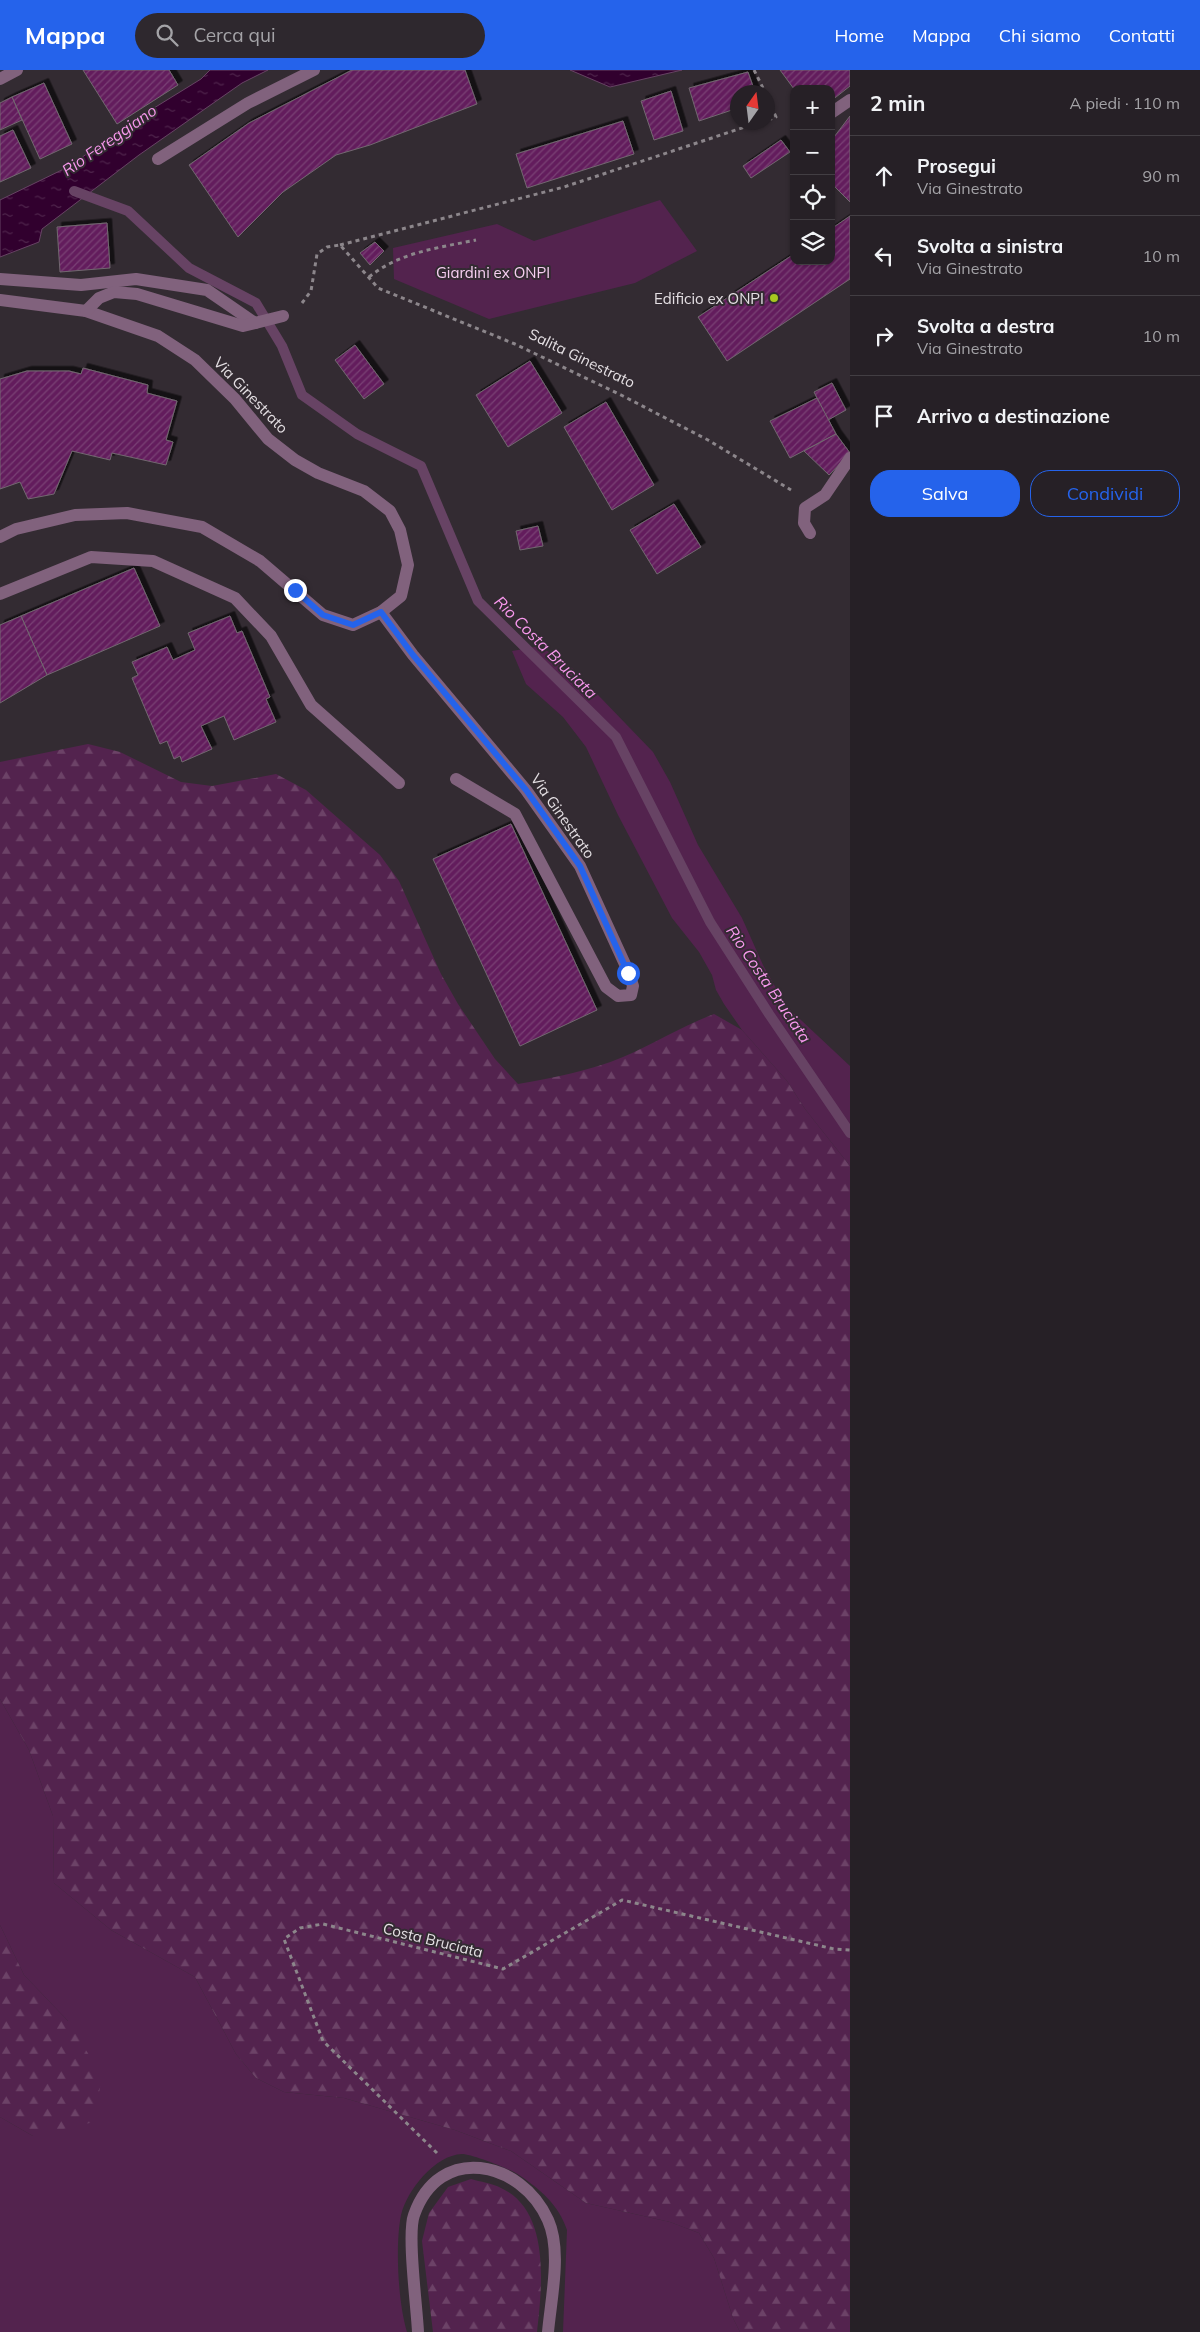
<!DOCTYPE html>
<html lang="it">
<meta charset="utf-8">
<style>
body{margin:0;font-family:Mulish,sans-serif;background:#2e282e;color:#f1f3f6}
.controls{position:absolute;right:15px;top:15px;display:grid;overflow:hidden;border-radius:10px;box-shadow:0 1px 4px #0004}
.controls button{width:45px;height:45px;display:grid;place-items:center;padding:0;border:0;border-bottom:1px solid #423e43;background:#262026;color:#f1f3f6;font:25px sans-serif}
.compass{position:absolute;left:730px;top:15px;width:45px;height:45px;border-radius:50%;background:#262026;box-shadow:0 1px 4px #0004;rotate:14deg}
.stop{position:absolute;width:15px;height:15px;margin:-11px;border:4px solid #2563eb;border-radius:50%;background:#fff}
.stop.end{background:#2563eb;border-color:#fff;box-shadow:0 1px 5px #0008}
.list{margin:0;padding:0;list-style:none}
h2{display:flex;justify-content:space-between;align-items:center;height:65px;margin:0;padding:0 20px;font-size:21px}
h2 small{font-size:16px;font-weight:400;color:#a4a3a7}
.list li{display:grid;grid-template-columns:32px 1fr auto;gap:15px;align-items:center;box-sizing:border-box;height:80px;padding:0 20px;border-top:1px solid #423e43}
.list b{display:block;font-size:19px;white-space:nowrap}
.list p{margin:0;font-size:16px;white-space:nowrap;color:#a4a3a7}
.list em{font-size:16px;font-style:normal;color:#a4a3a7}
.actions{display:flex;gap:10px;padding:15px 20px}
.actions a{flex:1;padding:11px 0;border:1px solid #2563eb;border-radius:20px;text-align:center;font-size:18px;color:#2563eb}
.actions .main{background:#2563eb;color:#fff}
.icon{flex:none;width:28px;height:28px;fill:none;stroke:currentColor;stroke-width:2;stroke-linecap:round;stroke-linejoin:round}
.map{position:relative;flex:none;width:850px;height:2262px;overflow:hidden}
header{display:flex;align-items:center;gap:30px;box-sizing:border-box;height:70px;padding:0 25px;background:#2563eb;color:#fff}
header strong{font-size:24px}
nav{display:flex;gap:28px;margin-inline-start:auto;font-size:18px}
.search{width:350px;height:45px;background:#2e282e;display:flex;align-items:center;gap:12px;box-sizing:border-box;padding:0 18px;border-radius:28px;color:#a4a3a7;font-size:19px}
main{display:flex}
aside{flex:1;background:#262026}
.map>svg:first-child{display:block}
</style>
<header>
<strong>Mappa</strong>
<div class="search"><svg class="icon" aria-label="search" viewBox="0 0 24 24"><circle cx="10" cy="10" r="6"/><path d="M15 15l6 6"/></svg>Cerca qui</div>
<nav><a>Home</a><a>Mappa</a><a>Chi siamo</a><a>Contatti</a></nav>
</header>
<main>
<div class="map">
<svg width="850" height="2262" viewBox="0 0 850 2262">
<defs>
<pattern id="forest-firs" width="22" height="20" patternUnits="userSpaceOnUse" patternTransform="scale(1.25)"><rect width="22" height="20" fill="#53234e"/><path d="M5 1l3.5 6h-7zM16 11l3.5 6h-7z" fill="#6c4267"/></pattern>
<pattern id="water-ripples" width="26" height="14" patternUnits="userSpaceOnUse" patternTransform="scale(1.25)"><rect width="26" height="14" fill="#31002e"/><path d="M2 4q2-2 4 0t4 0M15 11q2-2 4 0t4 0" fill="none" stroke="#4f254c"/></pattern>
<pattern id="building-hatch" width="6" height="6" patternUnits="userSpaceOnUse" patternTransform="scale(1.25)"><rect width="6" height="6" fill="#631f5d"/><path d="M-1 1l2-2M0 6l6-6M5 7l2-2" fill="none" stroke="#793f74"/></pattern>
<filter id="shadow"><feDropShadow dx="4.5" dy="-4.5" stdDeviation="0" flood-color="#0009"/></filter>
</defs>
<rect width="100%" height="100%" fill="#332b32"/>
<g fill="#53234e">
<path d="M660 130 697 181 635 213 489 249 394 209 393 178 497 154 534 171Z"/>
<path d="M540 576 572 598 653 682 670 712 698 775 742 848 763 895 786 936 850 996V1096L805 1039 787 1011 742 960 724 934 716 920 712 905 699 882 672 848 618 745 586 677 563 647 526 614 512 581Z"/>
<path d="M0 1629 29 1680 53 1746 54 1813 111 1860 195 1907 236 1984 256 2008 284 2022 344 2028 455 2060 511 2081 586 2133 670 2152 699 2163 714 2188 733 2248 740 2262H563L567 2160C558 2134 541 2120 519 2105 510 2099 472 2084 462 2084 435 2085 407 2120 401 2145 395 2176 398 2232 407 2262H0V2047L33 2066 68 1951 24 1905 0 1855Z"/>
</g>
<g fill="url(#forest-firs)">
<path d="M88 674 120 682 181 712 212 716 276 704 306 720 380 785 399 811 441 904 458 934 495 989 518 1014C552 1008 590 1001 623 987 654 974 682 956 714 944L742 960 787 1011 805 1039 850 1096V2262H740L733 2248 714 2188 699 2163 670 2152 586 2133 511 2081 455 2060 344 2028 284 2022 256 2008 236 1984 195 1907 111 1860 54 1813 53 1746 29 1680 0 1629V692Z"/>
<path d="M0 1855 24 1905 68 1951 102 2006 94 2052 33 2066 0 2047Z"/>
<path d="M471 2109C480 2112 492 2113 501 2118 551 2141 542 2217 537 2262H433L422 2171 429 2143 448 2117Z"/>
</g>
<g fill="url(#water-ripples)" stroke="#674364">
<path d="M210 0H268L242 13 139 85 42 159 39 172 0 187V130L68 97 141 46 201 9Z"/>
<path d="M570 0H682L610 17Z"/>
</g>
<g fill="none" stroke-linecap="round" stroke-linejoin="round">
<path stroke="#674364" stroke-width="10" d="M74 121 128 141 189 198 256 233 282 276 302 325 357 364 421 396 478 531 616 667 710 852 769 944 850 1063"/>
</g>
<g fill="url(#building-hatch)" stroke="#726870" filter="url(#shadow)">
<path d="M83 0H169L178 15 117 54Z"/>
<path d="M352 0H465L477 34 370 75 336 85 283 122 238 167 189 95 249 53Z"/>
<path d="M780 0H850V16L831 31V19H794Z"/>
<path d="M748 2 755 22H738V38L699 51 689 18Z"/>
<path d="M44 13 72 74 40 89 12 27Z"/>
<path d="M671 21 683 61 654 70 641 31Z"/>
<path d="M12 27 22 50 0 60V33Z"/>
<path d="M850 46V132L831 113V71Z"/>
<path d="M623 51 634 84 527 118 516 84Z"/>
<path d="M13 60 31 98 0 112V66Z"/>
<path d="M781 70 790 82 751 108 743 96Z"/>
<path d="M850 146V209L727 291 698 247 794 184V191H831V159Z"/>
<path d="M107 153 110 198 60 202 57 157Z"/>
<path d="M375 172 384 181 370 195 360 183Z"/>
<path d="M355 275 384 314 364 329 335 290Z"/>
<path d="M530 291 562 343 508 377 476 325Z"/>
<path d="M83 298 148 315 147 323 177 331 166 370 173 372 166 395 112 383 110 390 72 381 54 424 28 429 20 412 0 419V309L27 301H69L81 304Z"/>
<path d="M832 313 846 340 828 350 814 322Z"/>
<path d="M817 328 836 364 790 388 770 351Z"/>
<path d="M606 332 654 415 612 440 564 357Z"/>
<path d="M836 364 850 383 829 405 804 381Z"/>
<path d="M674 434 701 477 657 504 630 460Z"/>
<path d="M538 456 543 476 520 480 516 461Z"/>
<path d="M134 498 160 556 47 605 21 546Z"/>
<path d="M21 546 47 605 0 633V555Z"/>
<path d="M230 546 237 563 242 561 270 627 266 629 276 652 234 670 224 646 201 656 212 679 182 692 180 686 174 689 167 671 160 674 132 608 138 605 132 592 167 577 173 590 195 580 188 563Z"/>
<path d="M511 754 597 940 520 976 433 789Z"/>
</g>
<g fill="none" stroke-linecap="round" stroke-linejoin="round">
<g stroke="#8c868b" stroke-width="3" stroke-dasharray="4 4" stroke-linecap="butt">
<path d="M754 0 765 22"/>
<path d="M768 29 776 47 768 50"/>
<path d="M340 175 564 117 760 52"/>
<path d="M369 207C400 182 438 178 476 170"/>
<path d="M302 233 311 221 317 184 327 177 340 175 378 218 515 274 623 326 708 370 791 420"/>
<path d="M437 2083 323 1971 284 1869 300 1858 323 1854 503 1899 622 1830 834 1879 850 1880"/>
</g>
<g stroke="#81627d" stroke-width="12">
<path d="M0 9 17 0"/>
<path d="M831 43 850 30"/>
<path d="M158 89 248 33 314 0"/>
<path d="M0 209 81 215 136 209 207 220 255 253"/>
<path d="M0 230 86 241 158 266 195 290 235 329 268 369 295 390 318 403 364 421 390 441 400 460 408 495 401 526 381 542 353 555 323 545 260 491 202 457 127 443 75 445 16 459 0 467"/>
<path d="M86 241 99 228 114 222 137 224 243 256 283 246"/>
<path d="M810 463 804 453 805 438 825 425 850 388"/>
<path d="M0 524 91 487 153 491 235 528 271 566 311 635 399 713"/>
<path d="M381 542 413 585 526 720 580 796 629 903 633 916 631 925 618 926 606 917 515 744 456 709"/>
<path d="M418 2262C417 2238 407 2164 414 2145 439 2073 521 2090 548 2150 562 2181 551 2228 548 2262"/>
</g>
</g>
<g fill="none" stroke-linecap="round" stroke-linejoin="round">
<path stroke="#2563eb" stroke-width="6" d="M295 520 323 545 353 555 381 542 413 585 526 720 580 796 628 903"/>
</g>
<circle fill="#a7c820" stroke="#332b32" stroke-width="2" cx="774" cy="228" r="5"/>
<g text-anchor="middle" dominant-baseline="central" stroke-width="4" stroke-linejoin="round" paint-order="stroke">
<g font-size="15" fill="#f6cef0" stroke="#332b32">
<text x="493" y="202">Giardini ex ONPI</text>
</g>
<g font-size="15" fill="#e4dfe3" stroke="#332b32" text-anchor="end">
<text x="764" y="228">Edificio ex ONPI</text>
</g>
<g font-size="15" fill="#e4dfe3" stroke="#332b32">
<text transform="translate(582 288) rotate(26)">Salita Ginestrato</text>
<text transform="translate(251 325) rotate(46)">Via Ginestrato</text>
<text transform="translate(563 746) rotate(55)">Via Ginestrato</text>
<text transform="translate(433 1870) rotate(14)">Costa Bruciata</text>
</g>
<g font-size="16" font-style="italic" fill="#f898ed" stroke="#332b32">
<text transform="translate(109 70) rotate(-35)">Rio Fereggiano</text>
<text transform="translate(546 577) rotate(45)">Rio Costa Bruciata</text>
<text transform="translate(769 914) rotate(56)">Rio Costa Bruciata</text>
</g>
</g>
</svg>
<div class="controls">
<button>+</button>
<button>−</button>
<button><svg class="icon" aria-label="locate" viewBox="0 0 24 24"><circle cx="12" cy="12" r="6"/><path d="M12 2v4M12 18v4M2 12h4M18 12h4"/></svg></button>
<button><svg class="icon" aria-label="layers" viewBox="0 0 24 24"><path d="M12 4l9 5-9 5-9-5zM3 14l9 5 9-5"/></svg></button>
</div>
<svg class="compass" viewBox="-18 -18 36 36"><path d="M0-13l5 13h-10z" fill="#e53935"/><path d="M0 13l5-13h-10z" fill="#a4a3a7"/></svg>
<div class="stop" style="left:628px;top:903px"></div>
<div class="stop end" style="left:295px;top:520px"></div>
</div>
<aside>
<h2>2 min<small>A piedi · 110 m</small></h2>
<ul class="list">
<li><svg class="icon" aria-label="ahead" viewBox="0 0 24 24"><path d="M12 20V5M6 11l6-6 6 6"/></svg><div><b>Prosegui</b><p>Via Ginestrato</p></div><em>90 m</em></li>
<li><svg class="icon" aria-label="left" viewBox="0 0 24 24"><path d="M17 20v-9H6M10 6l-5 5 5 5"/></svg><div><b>Svolta a sinistra</b><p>Via Ginestrato</p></div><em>10 m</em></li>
<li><svg class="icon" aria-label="right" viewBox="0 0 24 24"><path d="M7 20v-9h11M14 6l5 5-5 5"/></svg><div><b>Svolta a destra</b><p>Via Ginestrato</p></div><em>10 m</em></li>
<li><svg class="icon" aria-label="arrive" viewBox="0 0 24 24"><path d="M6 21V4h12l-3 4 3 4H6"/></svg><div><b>Arrivo a destinazione</b></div></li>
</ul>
<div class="actions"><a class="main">Salva</a><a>Condividi</a></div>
</aside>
</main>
